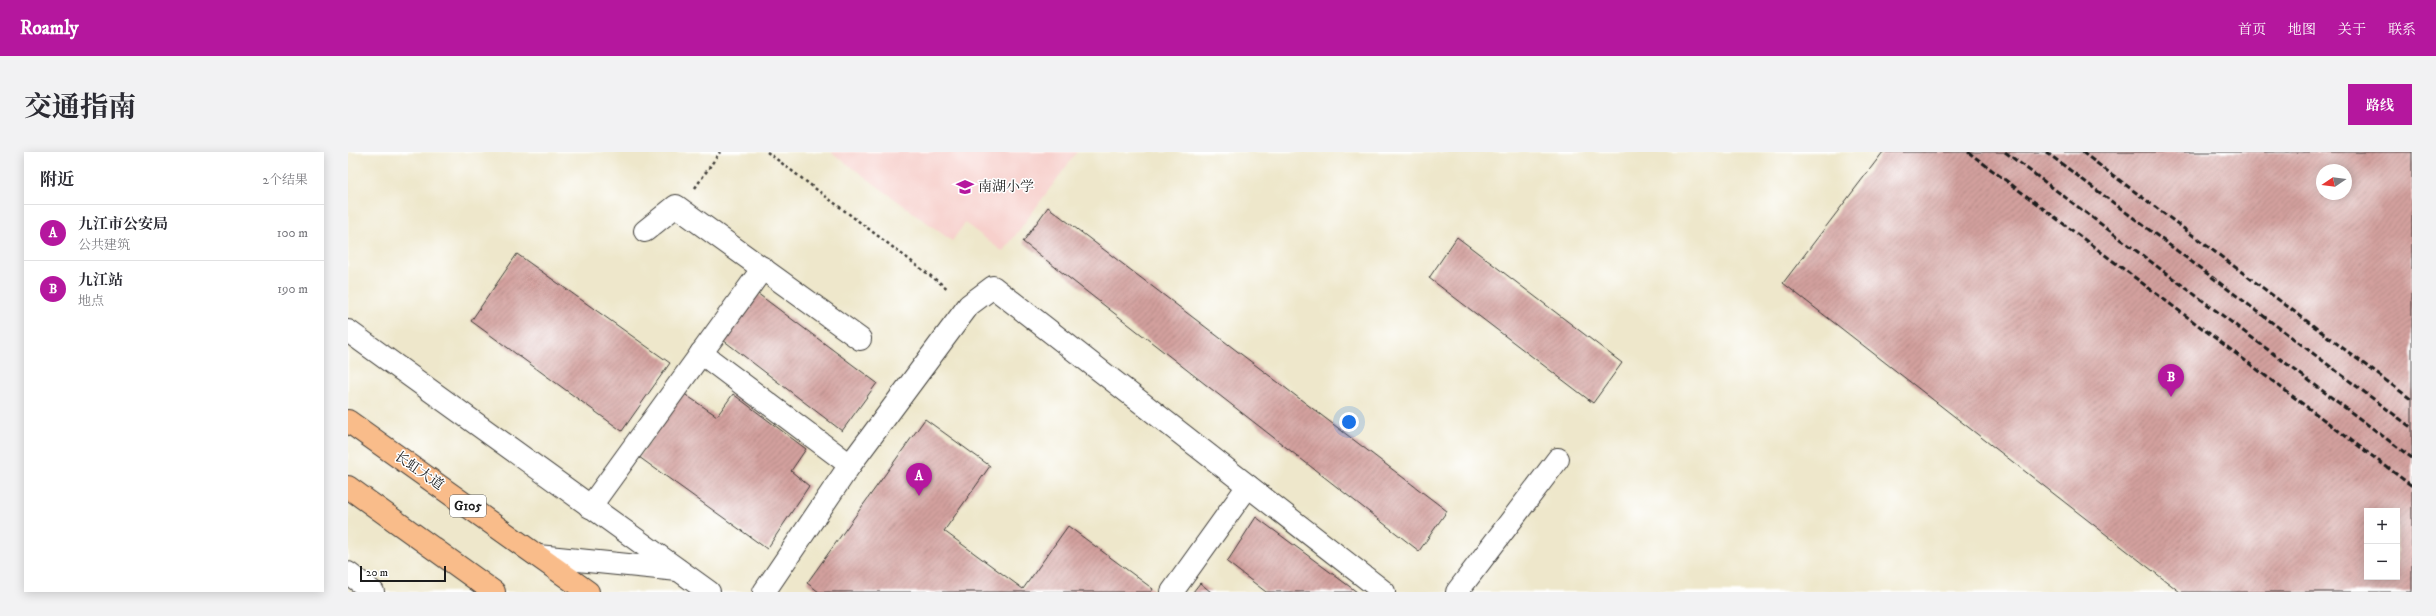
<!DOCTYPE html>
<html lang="zh">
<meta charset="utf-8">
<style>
body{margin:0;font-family:"IM FELL DW Pica","Noto Serif SC",serif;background:#f2f2f3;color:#2b2b33}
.controls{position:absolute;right:12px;bottom:12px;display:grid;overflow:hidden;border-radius:0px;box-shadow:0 2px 10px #0003}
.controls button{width:36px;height:36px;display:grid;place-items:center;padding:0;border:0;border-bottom:1px solid #e1e1e2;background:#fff;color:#2b2b33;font:20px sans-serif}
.compass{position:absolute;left:1968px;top:12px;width:36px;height:36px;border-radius:50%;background:#fff;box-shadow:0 2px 10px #0003;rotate:257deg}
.scale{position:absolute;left:12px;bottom:10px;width:86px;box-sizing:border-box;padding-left:4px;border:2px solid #1c1c1c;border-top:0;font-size:11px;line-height:14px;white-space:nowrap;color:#1c1c1c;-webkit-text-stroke:3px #fff;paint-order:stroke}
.you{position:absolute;left:1001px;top:270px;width:14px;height:14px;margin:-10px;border:3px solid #fff;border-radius:50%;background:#1a73e8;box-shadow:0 0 0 6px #1a73e833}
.badge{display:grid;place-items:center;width:26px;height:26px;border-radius:50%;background:#b5179e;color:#fff;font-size:13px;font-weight:700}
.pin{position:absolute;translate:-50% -33px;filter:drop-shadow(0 1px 2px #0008)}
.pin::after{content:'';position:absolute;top:21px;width:14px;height:12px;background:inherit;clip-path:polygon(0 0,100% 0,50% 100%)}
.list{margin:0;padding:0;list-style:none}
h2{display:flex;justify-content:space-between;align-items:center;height:52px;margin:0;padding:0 16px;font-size:17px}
h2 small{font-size:13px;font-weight:400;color:#7c7c81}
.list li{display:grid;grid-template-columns:26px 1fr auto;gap:12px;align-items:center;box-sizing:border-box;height:56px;padding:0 16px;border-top:1px solid #e1e1e2}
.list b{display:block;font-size:15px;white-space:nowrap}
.list p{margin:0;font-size:13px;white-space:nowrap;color:#7c7c81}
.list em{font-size:13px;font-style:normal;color:#7c7c81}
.map{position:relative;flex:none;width:2064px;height:440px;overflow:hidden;border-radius:0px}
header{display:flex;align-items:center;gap:24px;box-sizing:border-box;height:56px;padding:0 20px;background:#b5179e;color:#fff}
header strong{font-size:19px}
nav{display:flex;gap:22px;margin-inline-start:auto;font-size:14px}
.intro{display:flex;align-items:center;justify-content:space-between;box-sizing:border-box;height:96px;padding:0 24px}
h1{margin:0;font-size:28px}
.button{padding:10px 18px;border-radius:0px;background:#b5179e;color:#fff;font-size:14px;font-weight:700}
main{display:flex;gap:24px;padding:0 24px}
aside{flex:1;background:#fff;border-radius:0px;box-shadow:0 2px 10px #0003}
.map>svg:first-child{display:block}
</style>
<header>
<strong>Roamly</strong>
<nav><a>首页</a><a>地图</a><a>关于</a><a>联系</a></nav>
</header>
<div class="intro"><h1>交通指南</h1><a class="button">路线</a></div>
<main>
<aside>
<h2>附近<small>2个结果</small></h2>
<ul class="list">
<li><span class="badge">A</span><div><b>九江市公安局</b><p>公共建筑</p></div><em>100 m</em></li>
<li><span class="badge">B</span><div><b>九江站</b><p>地点</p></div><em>190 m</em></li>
</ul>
</aside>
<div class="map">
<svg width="2064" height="440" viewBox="0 0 2064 440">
<defs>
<pattern id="building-hatch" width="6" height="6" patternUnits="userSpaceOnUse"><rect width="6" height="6" fill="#d3a09e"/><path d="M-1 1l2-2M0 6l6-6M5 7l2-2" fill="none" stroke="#aa8280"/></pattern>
</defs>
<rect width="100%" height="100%" fill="#fff"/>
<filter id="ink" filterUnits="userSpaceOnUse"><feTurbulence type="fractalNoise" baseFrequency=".025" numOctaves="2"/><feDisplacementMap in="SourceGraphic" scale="8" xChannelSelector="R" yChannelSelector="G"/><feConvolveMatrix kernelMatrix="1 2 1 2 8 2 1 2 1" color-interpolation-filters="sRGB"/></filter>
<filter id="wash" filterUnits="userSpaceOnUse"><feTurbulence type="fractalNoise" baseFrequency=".012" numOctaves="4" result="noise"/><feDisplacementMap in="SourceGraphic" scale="16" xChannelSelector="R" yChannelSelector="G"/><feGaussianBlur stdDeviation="0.9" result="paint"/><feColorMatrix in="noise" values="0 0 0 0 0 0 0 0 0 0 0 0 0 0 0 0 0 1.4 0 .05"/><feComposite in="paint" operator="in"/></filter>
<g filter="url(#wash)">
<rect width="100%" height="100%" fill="#eee7cb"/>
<path fill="#f7d0cc" d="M483 0H729L655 100 617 71 604 89Z"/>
<g id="blocks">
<g fill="url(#building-hatch)" fill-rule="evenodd">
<path d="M1535 0H2064V440H1832L1435 131ZM1974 18H1998V42H1974ZM2019 359H2049V425H2019Z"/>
<path d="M700 55 1099 359 1071 399 675 90Z"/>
<path d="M1109 85 1274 211 1245 251 1081 126Z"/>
<path d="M169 102 322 211 274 279 123 169Z"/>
<path d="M409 141 529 231 494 279 375 188Z"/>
<path d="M335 241 369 264 385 242 458 297 443 319 461 334 419 397 291 305Z"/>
<path d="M577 267 642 314 596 379 675 437 720 374 805 437 803 440H471L459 431Z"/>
<path d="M908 365 1009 440H918L879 410Z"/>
<path d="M852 431 863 440H845Z"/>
</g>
</g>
</g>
<g filter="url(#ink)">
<use href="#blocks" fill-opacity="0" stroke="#3c3a36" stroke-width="1"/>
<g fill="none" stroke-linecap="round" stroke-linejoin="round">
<g stroke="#3c3a36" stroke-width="24">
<g id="minor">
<path d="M297 79 328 54 512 187"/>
<path d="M0 179 361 440"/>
<path d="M353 201 502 313"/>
<path d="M242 355 415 116"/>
<path d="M190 404 330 418"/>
<path d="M0 421 25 440"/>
<path d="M416 440 502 313 621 153 645 135 1036 440"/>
<path d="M824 440 900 334"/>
<path d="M1109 440 1210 307"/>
</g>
</g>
<g stroke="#3c3a36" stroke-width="24">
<g id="highway">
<path d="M0 269 240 440"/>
<path d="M0 335 146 440"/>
</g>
</g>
<g stroke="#3c3a36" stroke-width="2.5" stroke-dasharray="3 3" stroke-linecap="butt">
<path d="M419 0 600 137"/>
<path d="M347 36 372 0"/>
</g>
<use href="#minor" stroke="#fff" stroke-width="22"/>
<use href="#highway" stroke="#f9bc8a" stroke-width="22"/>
<g stroke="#1c1c1c" stroke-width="3" stroke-dasharray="6 3" stroke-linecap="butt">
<path d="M1620 0 2064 334"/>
<path d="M1657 0 2064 306"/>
<path d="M1698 0 2064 276"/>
<path d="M1734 0 2064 248"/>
</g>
</g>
</g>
<defs>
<g id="school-bare" transform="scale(1.38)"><path d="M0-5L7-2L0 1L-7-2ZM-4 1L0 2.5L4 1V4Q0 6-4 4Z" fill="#b5179e" stroke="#fff" stroke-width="2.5" paint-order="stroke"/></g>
</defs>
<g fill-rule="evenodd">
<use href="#school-bare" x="617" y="35"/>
</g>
<g text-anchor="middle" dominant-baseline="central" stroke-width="3" stroke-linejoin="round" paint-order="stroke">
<rect fill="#fff" stroke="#606060" stroke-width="1" x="102" y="343" width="36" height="22" rx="3"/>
<g font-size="13" font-weight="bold" fill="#1c1c1c">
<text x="120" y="354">G105</text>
</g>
<g font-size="14" fill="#1c1c1c" stroke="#fff" text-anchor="start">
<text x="630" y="35">南湖小学</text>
</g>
<g font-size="14" fill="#1c1c1c" stroke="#fff">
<text transform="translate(71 319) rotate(35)">长虹大道</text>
</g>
</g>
</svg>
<div class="controls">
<button>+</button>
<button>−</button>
</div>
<svg class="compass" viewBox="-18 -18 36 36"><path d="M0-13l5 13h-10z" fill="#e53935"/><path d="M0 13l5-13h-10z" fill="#7c7c81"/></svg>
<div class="scale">20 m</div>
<div class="you"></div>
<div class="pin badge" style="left:571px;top:344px">A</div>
<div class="pin badge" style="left:1823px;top:245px">B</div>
</div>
</main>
